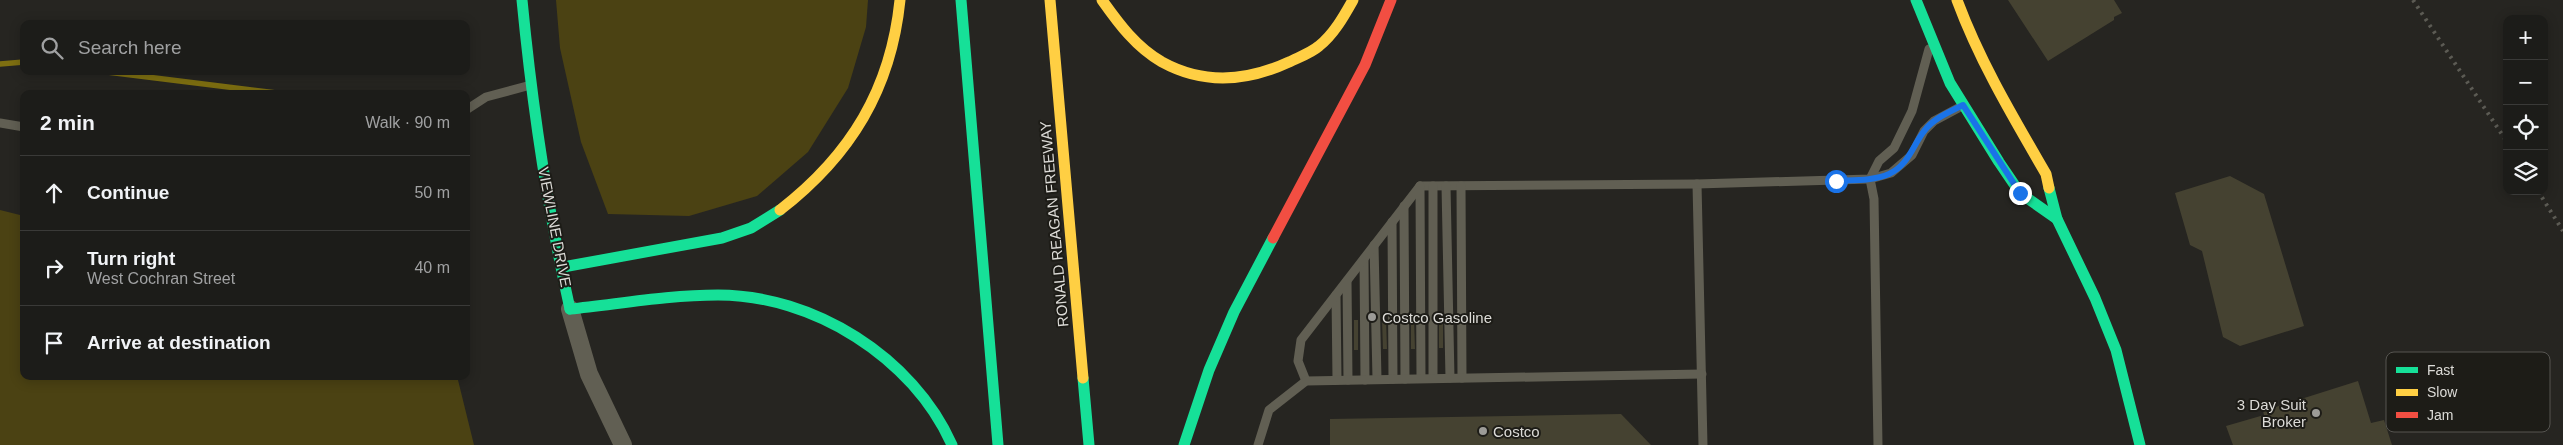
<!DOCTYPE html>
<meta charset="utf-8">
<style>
body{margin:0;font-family:Helvetica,sans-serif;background:#252522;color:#f1f3f6}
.controls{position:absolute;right:15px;top:15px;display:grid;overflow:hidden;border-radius:10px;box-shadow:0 2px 12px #0003}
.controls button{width:45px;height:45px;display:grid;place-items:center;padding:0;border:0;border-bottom:1px solid #3a3a38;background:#1c1c19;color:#f1f3f6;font:25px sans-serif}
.stop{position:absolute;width:15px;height:15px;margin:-11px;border:4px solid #1a73e8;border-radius:50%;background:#fff}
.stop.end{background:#1a73e8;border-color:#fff;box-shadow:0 1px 5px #0008}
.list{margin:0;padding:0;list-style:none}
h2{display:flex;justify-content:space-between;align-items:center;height:65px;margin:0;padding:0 20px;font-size:21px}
h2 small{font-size:16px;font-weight:400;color:#a0a1a2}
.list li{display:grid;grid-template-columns:32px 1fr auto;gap:15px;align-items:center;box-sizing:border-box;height:75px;padding:0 20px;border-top:1px solid #3a3a38}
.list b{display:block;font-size:19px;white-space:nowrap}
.list p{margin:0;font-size:16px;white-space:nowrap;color:#a0a1a2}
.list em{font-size:16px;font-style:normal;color:#a0a1a2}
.icon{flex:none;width:28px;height:28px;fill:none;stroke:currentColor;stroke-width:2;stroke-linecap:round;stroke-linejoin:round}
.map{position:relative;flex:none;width:2563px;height:445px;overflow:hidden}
.search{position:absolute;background:#1c1c19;box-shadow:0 2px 12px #0003;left:20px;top:20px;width:450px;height:55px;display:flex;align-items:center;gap:12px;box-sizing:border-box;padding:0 18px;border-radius:10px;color:#a0a1a2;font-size:19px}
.panel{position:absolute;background:#1c1c19;box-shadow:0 2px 12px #0003;left:20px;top:90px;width:450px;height:290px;border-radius:10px}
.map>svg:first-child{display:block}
</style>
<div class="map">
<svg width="2563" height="445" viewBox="0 0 2563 445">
<rect width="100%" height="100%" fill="#262521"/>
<g fill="#4b4213">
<path d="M556 0H868L866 27 848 88 808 152 757 196 689 216 608 214 581 142 560 48Z"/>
<path d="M0 210 24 216V376H457L474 445H0Z"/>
</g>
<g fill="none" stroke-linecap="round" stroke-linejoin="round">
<g stroke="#7e6f11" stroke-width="5.5">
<path d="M0 64 24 62"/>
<path d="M99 71 285 94"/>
</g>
</g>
<g fill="#454231">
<path d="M2008 0H2114L2122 13 2114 17V20L2048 61Z"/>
<path d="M2230 176 2264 194 2304 326 2240 346 2223 337 2202 251 2190 245 2175 193Z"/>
<path d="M1411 319H1414L1415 349H1411Z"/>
<rect x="1439" y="319" width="4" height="29"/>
<rect x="1354" y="320" width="4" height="30"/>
<path d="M1382 320H1386L1387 349H1383Z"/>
<path d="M2358 381 2371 423 2384 420 2392 445H2233L2226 426 2264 415 2263 411Z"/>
<path d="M1621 414 1651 445H1330V419Z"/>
</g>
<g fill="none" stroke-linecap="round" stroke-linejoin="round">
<g stroke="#615f53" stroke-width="9">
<path d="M466 110 486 97 527 86"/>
<path d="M0 123 24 127"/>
<path d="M1697 184 1703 445"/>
<path d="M1420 186 1697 184 1870 179 1891 173 1912 155 1924 131 1934 121 1962 106"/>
<path d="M1420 186 1421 378"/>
<path d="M1433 186V378"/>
<path d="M1446 186 1450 378"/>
<path d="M1461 186 1462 378"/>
<path d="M1404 206 1405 379"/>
<path d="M1392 222 1393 379"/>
<path d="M1374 245 1377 379"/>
<path d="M1364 259 1365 380"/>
<path d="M1347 281 1348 380"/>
<path d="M1336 295 1337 380"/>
<path d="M1306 381 1298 361 1301 340 1420 186"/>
<path d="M1258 445 1269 410 1306 381 1702 374"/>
<path d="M1878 445 1874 199 1870 179 1879 161 1894 148 1912 111 1929 49"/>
</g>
<path stroke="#615f53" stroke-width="18" d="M570 309 589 374 623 445"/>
<g stroke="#16e098" stroke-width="11">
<path d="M522 0C532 104 547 207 570 309"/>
<path d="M961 0 998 445"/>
<path d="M1916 0 1950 83 1999 162 2020 193 2057 219"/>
<path d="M2049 188 2057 219 2095 298 2116 350 2140 445"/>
<path d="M563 267 722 238 751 228 780 210"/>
<path d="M570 309C619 304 668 295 718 295 813 295 913 357 952 445"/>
<path d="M1083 378 1089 445"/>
<path d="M1184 445 1209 370 1234 312 1273 238"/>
</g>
<g stroke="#ffcf43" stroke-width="11">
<path d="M1050 0 1083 378"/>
<path d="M1102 0C1119 24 1136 47 1162 62 1204 85 1248 81 1289 62 1299 57 1311 53 1319 46 1334 34 1344 16 1353 0"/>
<path d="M1957 0C1980 62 2013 117 2046 174L2049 188"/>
<path d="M780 210C851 155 891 89 900 0"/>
</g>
<path stroke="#f24e42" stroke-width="11" d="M1273 238 1365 65 1391 0"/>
<g stroke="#5c5b54" stroke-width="4" stroke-dasharray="2.5 5" stroke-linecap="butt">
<path d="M2413 0 2507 142"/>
<path d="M2538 191 2563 231"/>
</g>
</g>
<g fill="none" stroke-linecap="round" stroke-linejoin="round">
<path stroke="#1a73e8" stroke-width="6" d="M1836 181C1853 180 1873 181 1889 174 1909 165 1913 144 1925 130 1934 118 1950 112 1963 105L2020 193"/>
</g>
<g fill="#9c9b97" stroke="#1d1c17" stroke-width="2">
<circle cx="1372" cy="317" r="5"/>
<circle cx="2316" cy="413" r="5"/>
<circle cx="1483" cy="431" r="5"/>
</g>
<g text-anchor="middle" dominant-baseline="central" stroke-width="4" stroke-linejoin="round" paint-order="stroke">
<g font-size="15" fill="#dcdbd7" stroke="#1d1c17">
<text transform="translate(1054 224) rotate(-95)">RONALD REAGAN FREEWAY</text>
<text transform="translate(555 227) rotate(79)">VIEWLINE DRIVE</text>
</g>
<g font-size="15" fill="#dcdbd7" stroke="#1d1c17" text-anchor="start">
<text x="1382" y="317">Costco Gasoline</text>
<text x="2306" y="404" text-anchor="end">3 Day Suit<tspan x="2306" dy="17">Broker</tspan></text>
<text x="1493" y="431">Costco</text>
</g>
</g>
<rect x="2386" y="352" width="164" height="80" rx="8" fill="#1d1c17" stroke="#565551" stroke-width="1"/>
<rect x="2396" y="367" width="22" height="6" fill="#16e098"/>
<rect x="2396" y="389" width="22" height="7" fill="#ffcf43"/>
<rect x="2396" y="412" width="22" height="6" fill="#f24e42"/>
<g font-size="14" fill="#dcdbd7">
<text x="2427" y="375">Fast</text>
<text x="2427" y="397">Slow</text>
<text x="2427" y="420">Jam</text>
</g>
</svg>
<div class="controls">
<button>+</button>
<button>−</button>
<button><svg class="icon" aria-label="locate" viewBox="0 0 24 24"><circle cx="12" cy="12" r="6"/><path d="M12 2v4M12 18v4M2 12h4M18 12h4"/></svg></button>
<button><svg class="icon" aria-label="layers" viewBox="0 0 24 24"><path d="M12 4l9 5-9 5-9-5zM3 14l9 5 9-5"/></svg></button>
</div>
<div class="stop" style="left:1836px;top:181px"></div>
<div class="stop end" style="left:2020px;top:193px"></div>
<div class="search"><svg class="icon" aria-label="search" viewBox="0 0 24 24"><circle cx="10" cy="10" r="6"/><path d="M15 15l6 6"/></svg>Search here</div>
<section class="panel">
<h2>2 min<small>Walk · 90 m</small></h2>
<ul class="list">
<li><svg class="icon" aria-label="ahead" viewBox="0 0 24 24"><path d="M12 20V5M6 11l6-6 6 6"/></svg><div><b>Continue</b></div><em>50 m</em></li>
<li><svg class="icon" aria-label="right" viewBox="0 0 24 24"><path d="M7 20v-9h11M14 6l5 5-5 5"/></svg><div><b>Turn right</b><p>West Cochran Street</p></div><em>40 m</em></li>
<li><svg class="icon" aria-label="arrive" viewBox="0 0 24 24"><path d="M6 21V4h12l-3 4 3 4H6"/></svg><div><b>Arrive at destination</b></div></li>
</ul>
</section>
</div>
